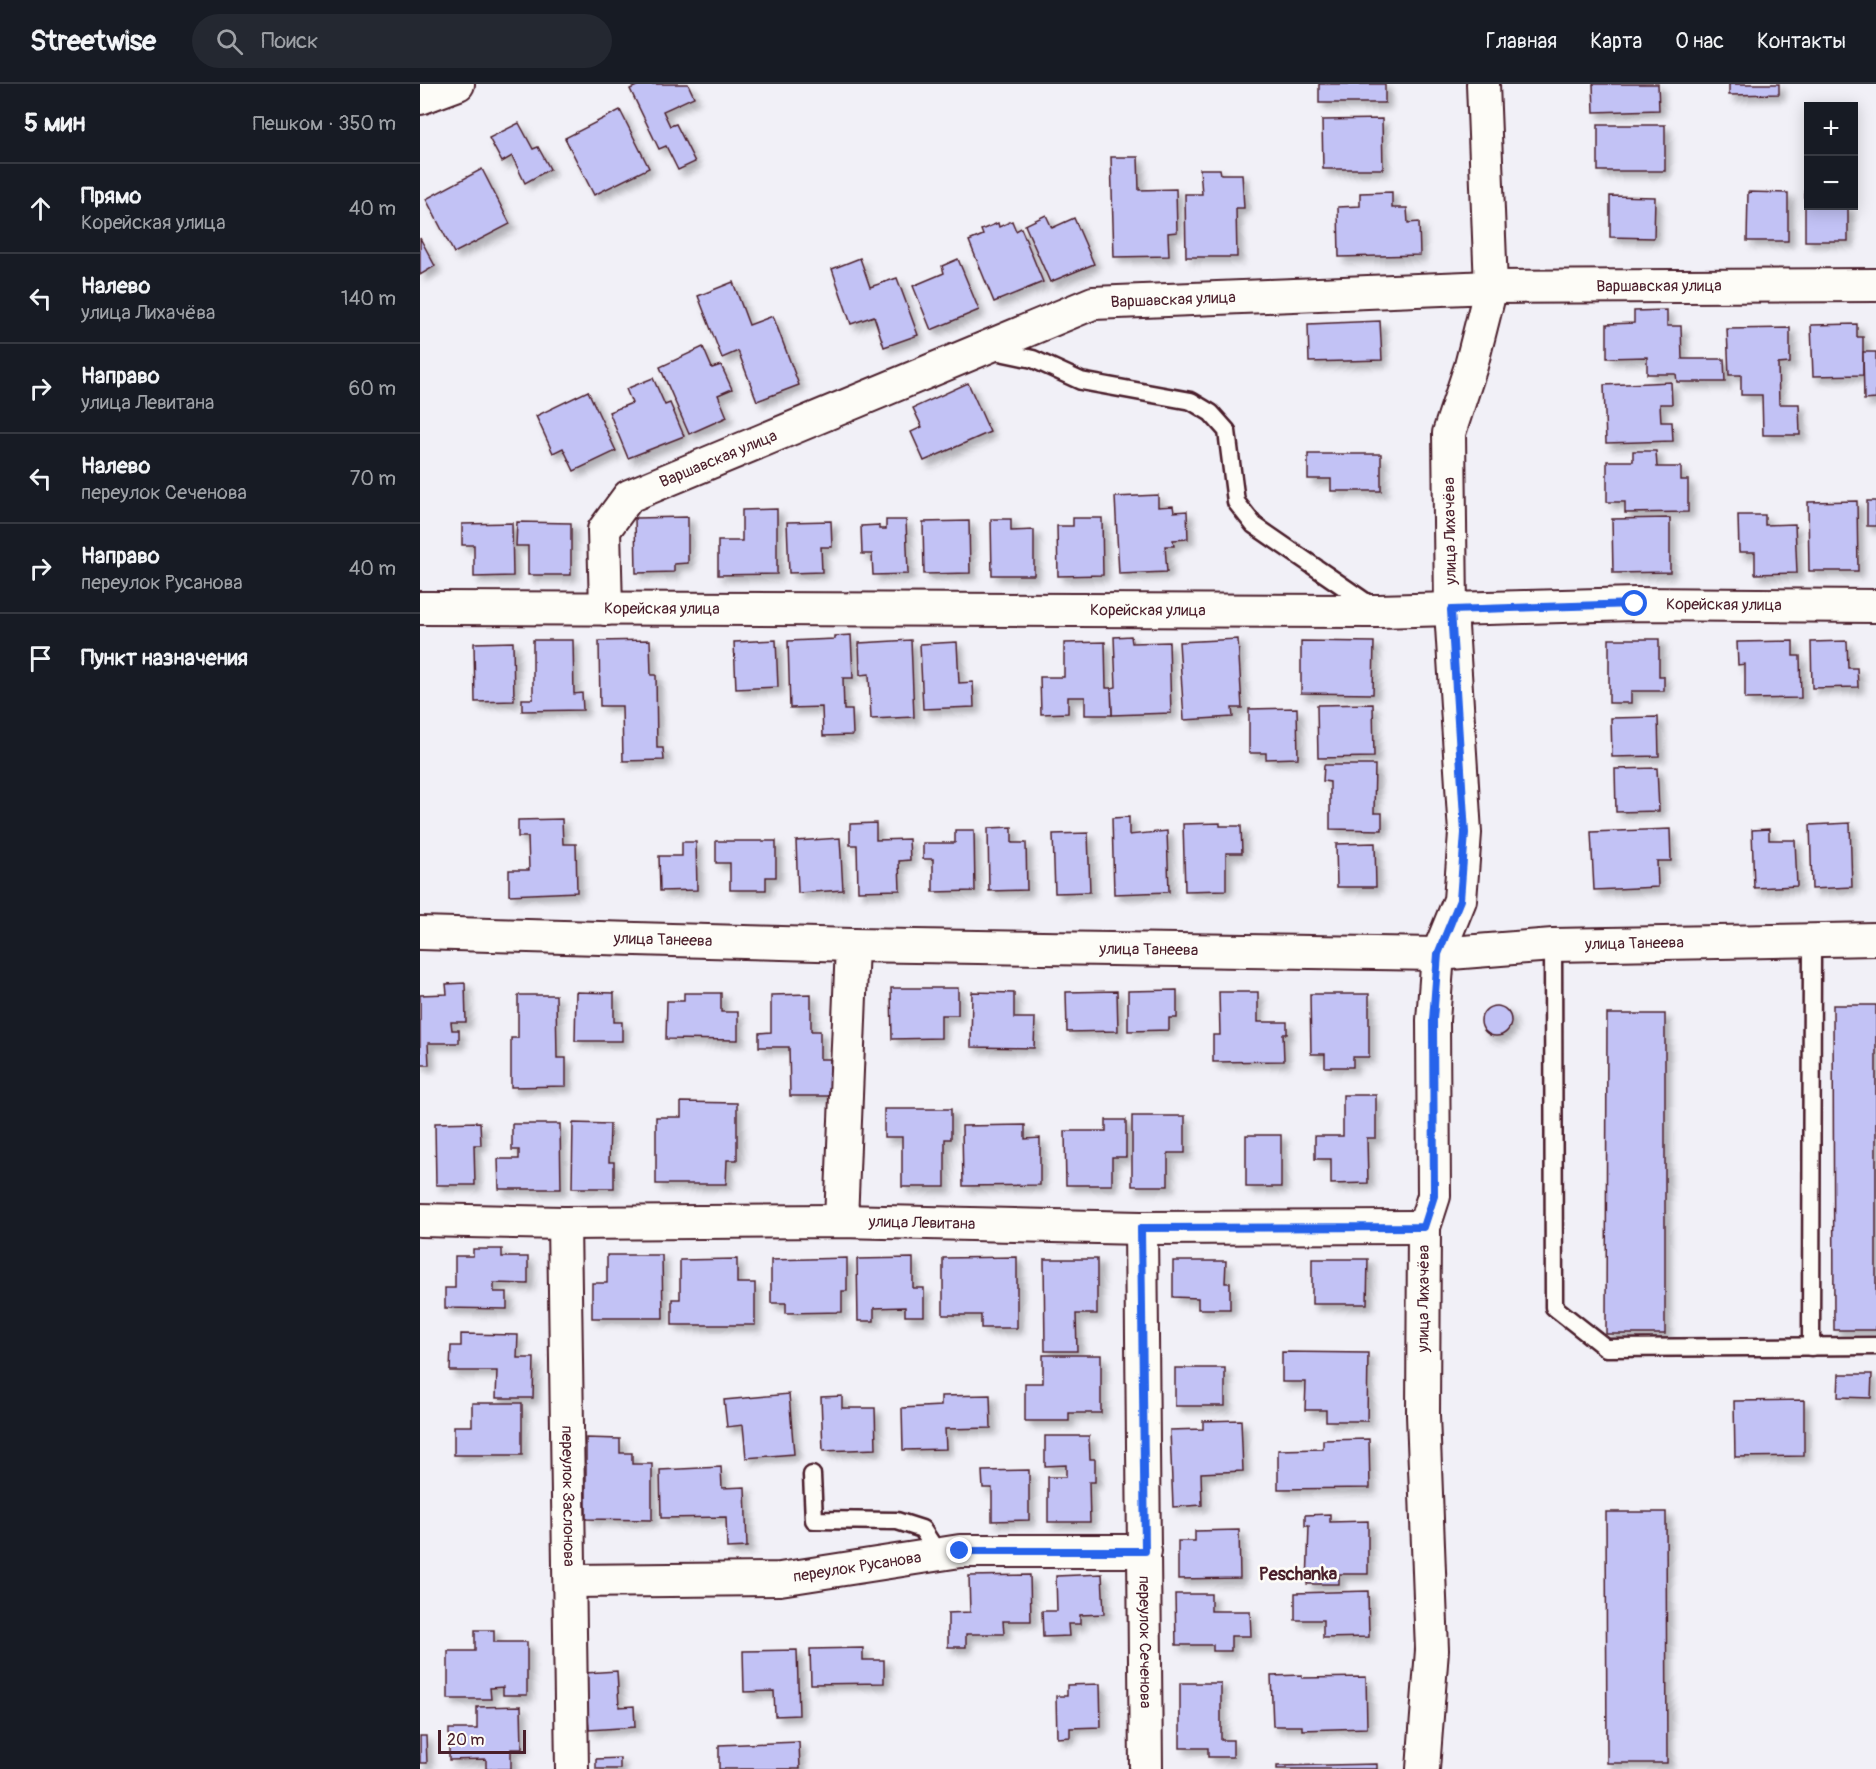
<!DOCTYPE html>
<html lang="ru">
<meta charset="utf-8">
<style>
body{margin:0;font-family:Pangolin,sans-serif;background:#242831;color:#f1f3f6}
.controls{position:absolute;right:18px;top:18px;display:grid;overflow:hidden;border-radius:0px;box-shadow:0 3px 15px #0003}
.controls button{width:54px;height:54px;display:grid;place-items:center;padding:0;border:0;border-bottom:2px solid #363941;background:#171b24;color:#f1f3f6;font:30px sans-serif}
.scale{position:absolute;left:18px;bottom:15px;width:88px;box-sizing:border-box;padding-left:6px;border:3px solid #4a1f2b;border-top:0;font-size:16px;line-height:21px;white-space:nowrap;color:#4a1f2b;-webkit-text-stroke:4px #fdfcf7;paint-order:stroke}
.stop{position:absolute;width:18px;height:18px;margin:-14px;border:4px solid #2563eb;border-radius:50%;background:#fff}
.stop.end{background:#2563eb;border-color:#fff;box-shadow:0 2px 6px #0008}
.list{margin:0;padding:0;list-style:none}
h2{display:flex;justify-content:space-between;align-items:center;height:78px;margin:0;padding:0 24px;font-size:26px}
h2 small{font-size:20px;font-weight:400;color:#9ea1a6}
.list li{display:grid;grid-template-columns:39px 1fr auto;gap:18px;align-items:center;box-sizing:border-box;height:90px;padding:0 24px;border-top:2px solid #363941}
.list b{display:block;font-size:22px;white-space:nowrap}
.list p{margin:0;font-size:20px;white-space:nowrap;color:#9ea1a6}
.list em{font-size:20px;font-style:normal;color:#9ea1a6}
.icon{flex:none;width:33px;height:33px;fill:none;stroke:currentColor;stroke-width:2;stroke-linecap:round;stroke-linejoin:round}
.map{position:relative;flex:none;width:1456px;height:1685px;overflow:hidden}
header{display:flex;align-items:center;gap:36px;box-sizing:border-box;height:84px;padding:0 30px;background:#171b24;border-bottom:2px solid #363941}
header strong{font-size:28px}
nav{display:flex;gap:33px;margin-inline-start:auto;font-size:21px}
.search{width:420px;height:54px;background:#242831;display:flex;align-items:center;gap:15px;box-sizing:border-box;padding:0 21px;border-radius:33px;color:#9ea1a6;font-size:22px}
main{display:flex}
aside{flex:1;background:#171b24}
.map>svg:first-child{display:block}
</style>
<header>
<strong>Streetwise</strong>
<div class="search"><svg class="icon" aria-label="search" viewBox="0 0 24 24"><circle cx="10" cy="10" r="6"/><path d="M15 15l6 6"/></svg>Поиск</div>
<nav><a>Главная</a><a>Карта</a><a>О нас</a><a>Контакты</a></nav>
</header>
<main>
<aside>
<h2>5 мин<small>Пешком · 350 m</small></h2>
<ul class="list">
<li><svg class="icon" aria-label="ahead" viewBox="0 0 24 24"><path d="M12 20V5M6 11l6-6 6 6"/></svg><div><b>Прямо</b><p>Корейская улица</p></div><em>40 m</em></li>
<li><svg class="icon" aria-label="left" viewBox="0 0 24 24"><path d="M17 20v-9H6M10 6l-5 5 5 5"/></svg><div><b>Налево</b><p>улица Лихачёва</p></div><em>140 m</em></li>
<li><svg class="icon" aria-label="right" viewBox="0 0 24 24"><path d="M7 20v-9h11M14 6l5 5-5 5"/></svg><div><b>Направо</b><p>улица Левитана</p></div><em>60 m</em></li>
<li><svg class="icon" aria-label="left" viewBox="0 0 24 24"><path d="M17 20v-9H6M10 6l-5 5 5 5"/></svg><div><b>Налево</b><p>переулок Сеченова</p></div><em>70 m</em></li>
<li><svg class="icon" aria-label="right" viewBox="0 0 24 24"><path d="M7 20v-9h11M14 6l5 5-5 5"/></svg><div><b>Направо</b><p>переулок Русанова</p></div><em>40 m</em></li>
<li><svg class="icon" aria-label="arrive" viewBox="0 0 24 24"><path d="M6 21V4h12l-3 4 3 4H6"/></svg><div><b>Пункт назначения</b></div></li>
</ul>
</aside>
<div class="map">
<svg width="1456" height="1685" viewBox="0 0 1456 1685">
<defs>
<filter id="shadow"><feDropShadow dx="5.5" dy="5.5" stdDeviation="3" flood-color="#0004"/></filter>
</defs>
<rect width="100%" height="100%" fill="#f1f0f7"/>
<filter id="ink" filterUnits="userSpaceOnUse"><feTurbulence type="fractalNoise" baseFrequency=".0167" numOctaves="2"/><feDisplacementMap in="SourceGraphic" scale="12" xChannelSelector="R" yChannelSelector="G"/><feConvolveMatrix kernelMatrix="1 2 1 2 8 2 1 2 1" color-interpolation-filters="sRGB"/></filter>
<g filter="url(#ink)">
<g fill="#c2c2f5" stroke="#4a1f2b" stroke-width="1.5" filter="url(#shadow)">
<path d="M221 0H268L274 13 243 27 250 42 256 40 275 78 258 86 246 62 239 65 210 5Z"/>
<rect x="899" y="0" width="66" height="19"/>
<path d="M1173 0H1238L1239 26 1174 28Z"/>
<path d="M1309 0H1359V10L1309 11Z"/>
<path d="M200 26 229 84 174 111 145 54Z"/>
<path d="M962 35 963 85H903L902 36Z"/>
<path d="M99 39 113 65 118 63 130 85 105 99 92 72 82 78 69 54Z"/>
<rect x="1178" y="41" width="67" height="46"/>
<path d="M691 73H718L719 106 756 105 757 148 748 149 749 172 694 173Z"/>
<path d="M62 85 90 140 34 169 6 115Z"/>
<path d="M780 85H800L801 90H822L824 124H816L817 173H766L765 110H782Z"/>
<path d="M1385 100H1388V122H1428V157H1385Z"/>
<path d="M972 108V124H987L988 139 999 138 1000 171 919 173 918 123 940 122V109Z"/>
<path d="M1328 108 1368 109V157H1327Z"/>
<path d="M1190 112 1235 113 1234 154 1190 153Z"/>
<path d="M626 131 632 144 654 134 674 180 630 198 605 141Z"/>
<path d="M592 137 596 147 601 144 623 198 574 218 549 157 563 151 561 146 578 139 579 143Z"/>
<path d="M0 154 15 182 0 191Z"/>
<path d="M440 174 450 203 477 194 498 251 464 263 454 232 431 240 412 185Z"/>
<path d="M538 175 559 226 511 246 493 202 524 189 522 182Z"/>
<path d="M313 198 329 241 353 232 379 301 337 317 318 267 302 274 278 212Z"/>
<path d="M1247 226V242H1261L1262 275H1304L1305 298H1257L1256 290H1227V273L1187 274V240L1214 239V227Z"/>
<path d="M960 237 962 276 889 278 888 240Z"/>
<path d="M1437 240V253H1443V291L1393 292 1391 241Z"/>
<path d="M1370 244V279L1358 280 1359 320H1379L1380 351H1343L1342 311H1321V291H1309L1307 245Z"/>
<path d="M283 263 292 284 301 281 312 305 298 311 307 333 269 350 240 283Z"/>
<path d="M1443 268H1456V315L1444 316Z"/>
<path d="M233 294 245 321 250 319 264 352 208 374 189 328 212 319 206 305Z"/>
<path d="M1251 298 1252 320H1240L1241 338H1252L1253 357 1186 359 1184 301Z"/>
<path d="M548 299 570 348 504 377 491 348 502 343 493 324Z"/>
<path d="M168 307 196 367 154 387 143 364 133 369 116 332Z"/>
<path d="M1213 367H1236L1237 383H1261V396H1268V428L1205 429V418H1187V377H1213Z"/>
<path d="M888 370H961V407H911V395H888Z"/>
<path d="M738 411V423L753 422 754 428 767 427 768 455 753 456 754 462H745L747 488 699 490 695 413Z"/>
<path d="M1437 417 1438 487H1389L1388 418Z"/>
<rect x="1447" y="417" width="9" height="25"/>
<path d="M357 425V490L298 491V457H322V426Z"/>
<path d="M1318 431H1345V441L1375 440 1377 489 1335 490V468H1319Z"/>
<path d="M268 433V479L254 480V488L216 489 215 434Z"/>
<path d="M653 434H682L683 491 638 492 637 442H653Z"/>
<path d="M1250 434V488L1193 489 1192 435Z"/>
<path d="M571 435H591V447L614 446V491H572Z"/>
<path d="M466 436H486L488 490 453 491 452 470H442L441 442 459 441V445H466Z"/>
<path d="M411 437 412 463H401L402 488 369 489 367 438Z"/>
<path d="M549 437 550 489 504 490 503 438Z"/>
<path d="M97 438 151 439V491H108V462H96Z"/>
<path d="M92 439 93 492 54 493V461H42V440Z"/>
<path d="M431 551 433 594H423L424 626H432L433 651 403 652 402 623 370 624 368 557 415 555V552Z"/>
<path d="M711 552 712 559 749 558 751 629 692 631 691 604 696 603 694 553Z"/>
<path d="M818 555 822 624H812L813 633 764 636 759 558Z"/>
<path d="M1189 555H1239V592H1244V607H1211V619H1189Z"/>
<path d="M113 556H153L154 610 162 609 163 626 102 627V615H113Z"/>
<path d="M230 556 231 591H236L237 664H243L244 676 203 677 202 622H180L179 557Z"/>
<path d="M356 556 358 603 316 605 314 558Z"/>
<path d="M491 556 494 633 451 635 449 590 440 591 439 559Z"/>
<path d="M881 557 954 558 953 610 881 609Z"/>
<path d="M1373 557V572H1380L1381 614 1325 615V580L1318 581 1317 558Z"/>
<path d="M1427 557 1428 584H1437L1438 603 1392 604 1391 558Z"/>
<path d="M93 558 94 617 55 618 54 559Z"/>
<path d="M537 558 539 599 553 598 554 623 503 625 500 560Z"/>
<path d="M685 558 686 604H691L692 631H665V613H648V629L621 630 620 593H644V559Z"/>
<path d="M953 620 954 673 898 674 897 621Z"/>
<path d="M877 624 878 674 846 675V669H829V625Z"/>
<path d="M1238 633 1239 672 1192 673 1191 634Z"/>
<path d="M904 681H955L954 729H962V746L910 745V698L903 697Z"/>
<path d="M1237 684 1239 727 1196 728 1195 685Z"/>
<path d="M709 733V751L747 747 749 808 694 810 692 734Z"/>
<path d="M142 735 143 760H156L157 808 89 811V786H109L108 753H98V736Z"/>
<path d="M456 739V756L489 755 490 776 479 777 480 806 438 807 437 761H430V740Z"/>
<path d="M800 739V742H821L822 769H806V806L765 807 763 740Z"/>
<path d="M1430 739 1432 803 1392 805 1390 741Z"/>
<path d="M592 743V759H606L607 806 569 807 568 744Z"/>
<path d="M1250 745 1251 777H1237L1238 803 1174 806 1171 748Z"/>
<path d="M1349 745V756H1375L1377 802 1334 804 1332 746Z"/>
<path d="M535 746H554L555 807 513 808V775H503V759H535Z"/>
<path d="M668 749 670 808 635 809 633 750Z"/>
<path d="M420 754 423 806 378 809 376 757Z"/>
<path d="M296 757H356V793H346V806H310V779H296Z"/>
<path d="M262 758H276L277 806 240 807 239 772H262Z"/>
<path d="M955 759 956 803H917L916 760Z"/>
<path d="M45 899 46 938H31L32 946H39V959H8L9 981H0V911L27 910 26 900Z"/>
<path d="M471 904H538V931H521V954L472 955Z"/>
<path d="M757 906V934H749V946L708 947V907Z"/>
<path d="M697 907 698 947 647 948 646 908Z"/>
<path d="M156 908 194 909V938H202V957H155Z"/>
<path d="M552 908 594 909V934H615L614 964 551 963Z"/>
<path d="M799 908H838V938H867V950H863L864 977 793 978V951H800Z"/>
<path d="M264 909H301V928H318V956L246 955 247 917H264Z"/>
<path d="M391 910V947H400V975H410V1012H370L369 963H339V949L351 948V911Z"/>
<path d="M890 910H949V973H933V983H905V970H891Z"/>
<path d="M98 911H136L137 974H146V1002L91 1003V954H98Z"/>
<path d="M1413 921H1456V1246H1414Z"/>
<circle cx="1076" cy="937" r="15"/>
<path d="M1187 930H1245V1250H1186Z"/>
<path d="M923 1011H956V1054H947L948 1099 911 1100V1075H895V1052H923Z"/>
<path d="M261 1018 317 1019V1076H307L306 1100H236V1033H261Z"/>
<path d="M464 1025H531V1055H525V1103H482V1053H464Z"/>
<path d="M712 1032H765V1069H748V1102H712Z"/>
<path d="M686 1036H706V1073H692V1101H646L645 1047H686Z"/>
<path d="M60 1038 61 1061H54L55 1101H16L15 1039Z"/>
<path d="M153 1039 190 1040 189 1078H194V1104H152Z"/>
<path d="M92 1040H140L141 1105H79L78 1075H99V1066H92Z"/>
<path d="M605 1041V1055L620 1054V1101L543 1102 542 1042Z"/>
<rect x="826" y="1051" width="35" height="52"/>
<path d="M53 1165H82V1173H108V1200L74 1199V1208H87V1225L25 1224V1204H35V1172H53Z"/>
<path d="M187 1171H242L243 1234H172V1199H187Z"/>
<path d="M597 1173V1244H561V1231H523V1174Z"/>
<path d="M427 1174V1207H422V1228L366 1229V1219H351V1176Z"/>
<path d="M493 1174V1204H504V1232H485V1223L454 1224V1237H438L437 1175Z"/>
<path d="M317 1175V1199H335V1241H252V1215H260V1176Z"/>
<path d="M624 1175H677V1230H656L657 1267H625Z"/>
<path d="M892 1175H948L947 1220H892Z"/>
<path d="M753 1177H806L805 1199H810V1225H778V1214L753 1213Z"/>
<path d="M41 1250 98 1251 97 1274H114L113 1314H76L77 1287H30L31 1262H41Z"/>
<path d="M862 1268 948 1269 947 1337H906V1326H885L886 1298H862Z"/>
<path d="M623 1271H681V1329H649V1337H605V1299H623Z"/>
<rect x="755" y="1284" width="50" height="38"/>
<path d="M1419 1290H1452L1451 1314 1418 1313Z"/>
<path d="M369 1310 374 1370 326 1374 323 1341 307 1343 304 1316Z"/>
<path d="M570 1311 571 1344 525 1345 526 1365 483 1366 482 1324 521 1322V1312Z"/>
<path d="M422 1312V1324H455L456 1365 403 1367 401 1313Z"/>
<path d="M1384 1316V1372L1315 1373 1314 1317Z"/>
<path d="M52 1319H102V1371H34V1342H52Z"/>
<path d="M821 1336 823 1387 781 1389 782 1421 753 1423 750 1346 783 1345V1337Z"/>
<path d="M625 1352H669L670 1375H675V1398H669L670 1438H628V1393H646V1381L625 1382Z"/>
<path d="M166 1354 200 1355V1369H212V1380H232V1436L166 1435Z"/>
<path d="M949 1355 950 1404 858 1405V1366L903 1365V1356Z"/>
<path d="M301 1383 302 1404 325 1403 327 1463 307 1464 306 1433 241 1434 240 1386Z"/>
<path d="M609 1386V1436L572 1437V1404H563L562 1387Z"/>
<path d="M1186 1428H1246L1247 1679H1187Z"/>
<path d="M910 1430V1438L948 1437V1490H919V1500H887L889 1442H885V1431Z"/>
<path d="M819 1446 820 1494 758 1495V1457H775V1447Z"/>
<path d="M682 1490 684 1530 660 1531V1540H648L649 1552 623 1553 622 1527H637L636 1492Z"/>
<path d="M610 1491 611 1537H583L584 1550H546V1563H528V1529L550 1528 549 1492Z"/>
<path d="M948 1507 949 1553 903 1554V1536H875V1509Z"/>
<path d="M755 1510H791V1527H830L831 1552H811V1567H793V1561H756Z"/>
<path d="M55 1546H74V1558H107V1611H83V1603L70 1604 71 1615H28V1567H55Z"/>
<path d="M443 1564V1576H464V1599L391 1600 390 1565Z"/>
<path d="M377 1566 379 1631 355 1632 354 1607 324 1608 323 1567Z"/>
<path d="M197 1587 199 1623 214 1622 215 1643 169 1646 165 1589Z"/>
<path d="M882 1591V1594L946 1593 947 1644 882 1646V1642H853L851 1592Z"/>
<path d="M760 1599H801V1656H813V1673H788V1664H760Z"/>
<path d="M680 1600 681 1643 650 1644V1653L637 1654 636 1612H647V1601Z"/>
<path d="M101 1622 102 1665H91V1685H66V1675L29 1676V1645H57V1623Z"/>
<path d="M0 1652H6L7 1679H0Z"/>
<path d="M379 1658 380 1685H299V1661Z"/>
<path d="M200 1674V1685H176V1675Z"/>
<path d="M957 1680V1685H857V1682Z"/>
</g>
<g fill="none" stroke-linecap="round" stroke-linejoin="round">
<g stroke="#4a1f2b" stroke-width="21">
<g id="service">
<path d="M570 266 613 275 661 297 771 317 791 329 807 347 816 418 834 441 953 523"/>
<path d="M1133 861 1134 1223 1186 1264 1456 1262"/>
<path d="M1391 1263 1392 857"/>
<path d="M392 1391 394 1436 477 1437 502 1445 519 1471"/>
</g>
</g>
<g stroke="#4a1f2b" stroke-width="36">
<g id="minor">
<path d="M0 14 38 0"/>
<path id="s1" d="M0 524 958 527 1215 520 1456 522"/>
<path id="s2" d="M186 525 184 446 209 412 673 219 1071 203 1456 201"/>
<path id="s3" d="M0 849 432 861 1018 870 1133 861 1456 855"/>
<path id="s4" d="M0 1136 144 1139 421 1137 721 1144 1004 1143"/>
<path d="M421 1137 432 861"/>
<path id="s5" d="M144 1139 152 1685"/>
<path id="s6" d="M721 1144 726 1685"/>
<path id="s7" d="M150 1497 360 1495 540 1467H725"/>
<path id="s8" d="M1003 1685 1012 1566 1003 1331 1004 1143 1014 1112 1013 936 1018 870 1040 816 1045 749 1031 526 1029 349 1051 282 1071 203 1063 0"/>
</g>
</g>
<use href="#service" stroke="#fdfcf7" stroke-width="16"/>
<use href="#minor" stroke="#fdfcf7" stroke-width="32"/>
</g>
</g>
<g fill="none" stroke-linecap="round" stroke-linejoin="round" filter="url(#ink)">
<path stroke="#2563eb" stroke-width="8" d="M540 1467H725L721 1144 1004 1143 1014 1112 1013 936 1018 870 1040 816 1045 749 1031 526 1215 520"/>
</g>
<g text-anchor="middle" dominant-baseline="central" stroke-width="5" stroke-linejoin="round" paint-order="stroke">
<g font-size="16" fill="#4a1f2b" stroke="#fdfcf7">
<text stroke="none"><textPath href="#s2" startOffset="1190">Варшавская улица</textPath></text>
<text stroke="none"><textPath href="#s2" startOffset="704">Варшавская улица</textPath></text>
<text stroke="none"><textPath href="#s2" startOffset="218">Варшавская улица</textPath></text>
<text transform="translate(1030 447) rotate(-91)">улица Лихачёва</text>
<text stroke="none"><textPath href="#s1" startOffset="1304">Корейская улица</textPath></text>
<text stroke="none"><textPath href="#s1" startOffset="242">Корейская улица</textPath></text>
<text stroke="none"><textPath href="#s1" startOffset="728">Корейская улица</textPath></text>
<text stroke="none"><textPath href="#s3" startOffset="243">улица Танеева</textPath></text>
<text stroke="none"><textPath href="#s3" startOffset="1215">улица Танеева</textPath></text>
<text stroke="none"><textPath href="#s3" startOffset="729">улица Танеева</textPath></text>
<text stroke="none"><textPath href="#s4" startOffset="502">улица Левитана</textPath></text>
<text stroke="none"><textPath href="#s8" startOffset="471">улица Лихачёва</textPath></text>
<text stroke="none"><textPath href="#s5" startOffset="273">переулок Заслонова</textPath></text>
<text stroke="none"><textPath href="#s7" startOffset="288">переулок Русанова</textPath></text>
<text stroke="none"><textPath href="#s6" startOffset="414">переулок Сеченова</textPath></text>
</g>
<g font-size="18" font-weight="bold" fill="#4a1f2b" stroke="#fdfcf7">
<text x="878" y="1490">Peschanka</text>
</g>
</g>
</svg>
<div class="controls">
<button>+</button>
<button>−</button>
</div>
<div class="scale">20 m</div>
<div class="stop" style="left:1215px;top:520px"></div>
<div class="stop end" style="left:540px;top:1467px"></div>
</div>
</main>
